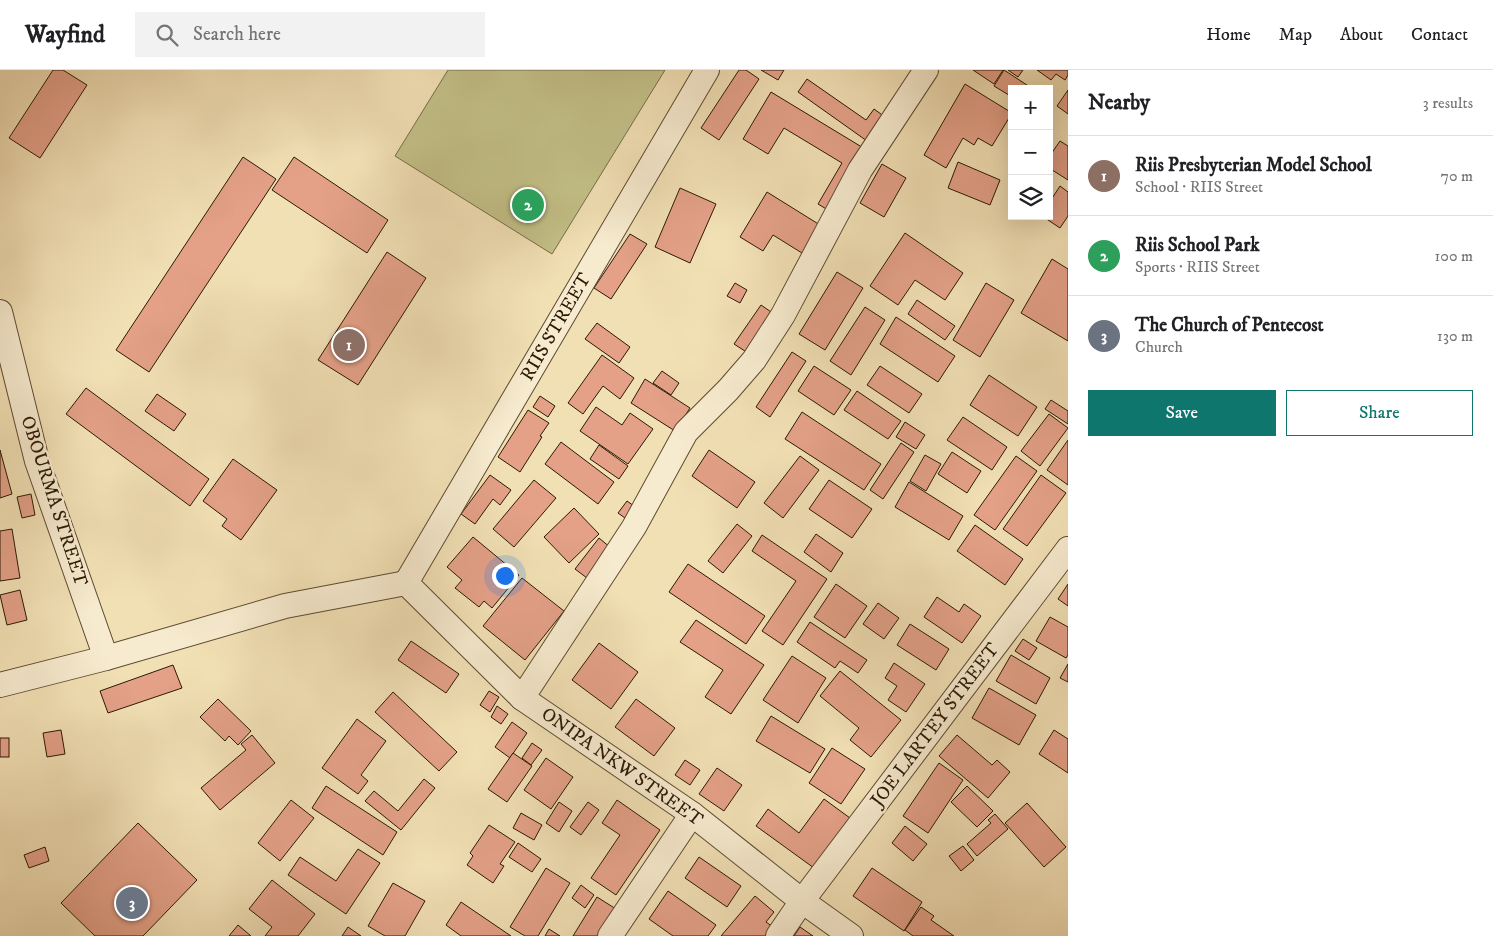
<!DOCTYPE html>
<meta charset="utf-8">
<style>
body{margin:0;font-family:"IM FELL DW Pica",serif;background:#f2f2f2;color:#202124}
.controls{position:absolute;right:15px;top:15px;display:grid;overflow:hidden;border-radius:0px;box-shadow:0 5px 20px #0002}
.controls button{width:45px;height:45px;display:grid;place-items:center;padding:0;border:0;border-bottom:1px solid #e0e0e0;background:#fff;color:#202124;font:25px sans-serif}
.you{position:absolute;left:504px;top:505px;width:18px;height:18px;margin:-12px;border:4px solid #fff;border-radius:50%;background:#1a73e8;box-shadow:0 0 0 8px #1a73e833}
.badge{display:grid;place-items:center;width:32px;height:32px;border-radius:50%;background:#0f766e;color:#fff;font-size:16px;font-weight:700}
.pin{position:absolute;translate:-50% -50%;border:2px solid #fff;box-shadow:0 1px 5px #0006}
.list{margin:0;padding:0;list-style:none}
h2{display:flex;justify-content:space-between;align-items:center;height:65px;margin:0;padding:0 20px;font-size:21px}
h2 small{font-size:16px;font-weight:400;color:#757577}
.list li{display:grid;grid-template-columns:32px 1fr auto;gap:15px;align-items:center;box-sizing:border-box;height:80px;padding:0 20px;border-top:1px solid #e0e0e0}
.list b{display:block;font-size:19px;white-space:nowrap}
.list p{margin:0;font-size:16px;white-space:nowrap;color:#757577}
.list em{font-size:16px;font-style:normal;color:#757577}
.actions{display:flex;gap:10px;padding:15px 20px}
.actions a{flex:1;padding:11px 0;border:1px solid #0f766e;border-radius:0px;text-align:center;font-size:18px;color:#0f766e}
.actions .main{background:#0f766e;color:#fff}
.icon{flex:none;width:28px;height:28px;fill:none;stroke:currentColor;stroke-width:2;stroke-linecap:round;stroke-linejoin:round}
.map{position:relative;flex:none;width:1068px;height:866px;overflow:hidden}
header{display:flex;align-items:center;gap:30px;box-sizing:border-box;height:70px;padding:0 25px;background:#fff;border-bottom:1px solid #e0e0e0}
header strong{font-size:24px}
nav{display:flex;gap:28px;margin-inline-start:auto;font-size:18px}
.search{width:350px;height:45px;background:#f2f2f2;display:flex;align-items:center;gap:12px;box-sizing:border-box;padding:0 18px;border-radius:0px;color:#757577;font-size:19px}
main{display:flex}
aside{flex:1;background:#fff}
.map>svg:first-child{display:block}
</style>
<header>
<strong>Wayfind</strong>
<div class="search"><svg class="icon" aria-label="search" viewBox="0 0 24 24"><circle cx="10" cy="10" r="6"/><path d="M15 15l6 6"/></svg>Search here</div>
<nav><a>Home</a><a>Map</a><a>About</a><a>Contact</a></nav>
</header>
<main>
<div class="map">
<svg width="1068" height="866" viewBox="0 0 1068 866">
<rect width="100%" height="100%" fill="#f2e0b5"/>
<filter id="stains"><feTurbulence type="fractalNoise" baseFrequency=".004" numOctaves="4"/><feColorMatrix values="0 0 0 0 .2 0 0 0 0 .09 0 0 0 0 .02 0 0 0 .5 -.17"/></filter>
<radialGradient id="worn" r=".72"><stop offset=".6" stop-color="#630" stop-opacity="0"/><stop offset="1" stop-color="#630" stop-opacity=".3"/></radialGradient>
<path fill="#c3c088" stroke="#776c47" d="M448 0H665L552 184 395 86Z"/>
<g fill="#e4a188" stroke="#2b1906">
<path d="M53 0H63L87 15 40 88 9 68Z"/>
<path d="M739 0H746L759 9 719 70 701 58Z"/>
<path d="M761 0H784L778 10Z"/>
<path d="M973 0H1003L994 14Z"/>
<path d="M1004 0 1033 19H1012V27L994 16Z"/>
<path d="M1008 0H1023L1018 7Z"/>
<path d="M1037 0H1068V5L1065 10 1056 4 1051 10Z"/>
<path d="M807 9 866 50 874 39 885 47 867 71 798 22Z"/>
<path d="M965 14 1012 43 992 76 978 68 974 75 963 68 946 98 924 85Z"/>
<path d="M1068 20V44L1057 36Z"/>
<path d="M771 22 870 82 833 143 818 134 842 93 784 58 768 84 743 69Z"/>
<path d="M1060 71 1068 76V110L1049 98V87Z"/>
<path d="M243 87 276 109 149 302 116 280Z"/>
<path d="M294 87 388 150 367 183 272 120Z"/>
<path d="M958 92 1000 110 990 135 948 118Z"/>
<path d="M882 94 906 108 884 147 860 133Z"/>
<path d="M1060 116 1068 122V146L1060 158 1042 146H1049V133Z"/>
<path d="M680 118 716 134 690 193 655 177Z"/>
<path d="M767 122 828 160 810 188 773 165 763 181 740 167Z"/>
<path d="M905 163 963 203 945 230 915 210 898 235 870 216Z"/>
<path d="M630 164 647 174 611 229 594 218Z"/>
<path d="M387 182 426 208 358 315 318 290Z"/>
<path d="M1052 189 1068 199V271L1021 243Z"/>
<path d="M837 202 863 218 825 280 799 264Z"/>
<path d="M735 213 747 220 740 233 727 226Z"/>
<path d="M986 213 1014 230 980 287 953 270Z"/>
<path d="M917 230 955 256 945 270 908 244Z"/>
<path d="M761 235 777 246 751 285 734 274Z"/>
<path d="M865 237 885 250 851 305 830 291Z"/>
<path d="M896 247 955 286 938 312 880 274Z"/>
<path d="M597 253 630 277 619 293 585 269Z"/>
<path d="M792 282 806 291 770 347 756 337Z"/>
<path d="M602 285 634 308 620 329 603 316 583 344 568 333Z"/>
<path d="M814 296 851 320 834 345 798 321Z"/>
<path d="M880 296 922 324 909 343 867 315Z"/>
<path d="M662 301 679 313 671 325 653 313Z"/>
<path d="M989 305 1037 337 1018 366 970 335Z"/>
<path d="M645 309 690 338 675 361 631 333Z"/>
<path d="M86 318 209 409 190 436 66 344Z"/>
<path d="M857 321 901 351 888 369 844 340Z"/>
<path d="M157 324 186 344 174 361 145 341Z"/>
<path d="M540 326 555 336 548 347 533 337Z"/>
<path d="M1051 330 1068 341V354L1045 339Z"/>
<path d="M596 337 622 355 630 343 653 359 628 394 580 361Z"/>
<path d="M528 340 549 353 540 366 542 367 520 402 498 387Z"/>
<path d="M802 342 881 394 864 420 785 369Z"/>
<path d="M1049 344 1068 358 1040 396 1021 381Z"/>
<path d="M963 347 1007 377 992 400 947 370Z"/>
<path d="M905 352 925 365 916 379 896 367Z"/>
<path d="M1068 370V415L1047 400Z"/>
<path d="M561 372 614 412 598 434 545 394Z"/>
<path d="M901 373 914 382 883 429 870 420Z"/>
<path d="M599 375 628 396 619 409 590 389Z"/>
<path d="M0 380 12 424 0 428Z"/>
<path d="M709 380 755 412 737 438 692 406Z"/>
<path d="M952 382 981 401 967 423 938 404Z"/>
<path d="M925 385 941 394 926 421 910 411Z"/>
<path d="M800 386 819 400 783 448 764 433Z"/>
<path d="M1016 386 1037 401 995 460 974 445Z"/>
<path d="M233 389 277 420 241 470 222 456 227 449 203 431Z"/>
<path d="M490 405 511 420 500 435 493 429 475 454 461 444Z"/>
<path d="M1041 405 1066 423 1027 476 1003 459Z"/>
<path d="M534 410 556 428 514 477 493 459Z"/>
<path d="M829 410 872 439 852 468 809 439Z"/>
<path d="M909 412 963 446 949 470 895 437Z"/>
<path d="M31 424 35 445 22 448 17 427Z"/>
<path d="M627 431 641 441 632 453 618 443Z"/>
<path d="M574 438 599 464 569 493 544 467Z"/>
<path d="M737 454 752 466 723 503 708 491Z"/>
<path d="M975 455 1023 489 1005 515 957 481Z"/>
<path d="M12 459 20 508 0 511V461Z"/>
<path d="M816 464 843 483 831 502 804 482Z"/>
<path d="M762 465 827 509 783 575 762 561 796 511 752 481Z"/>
<path d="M473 467 519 505 492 538 484 531 479 537 455 518 462 510 447 497Z"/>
<path d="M599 468 611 478 587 508 575 499Z"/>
<path d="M688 494 765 546 746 574 669 522Z"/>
<path d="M522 508 564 541 525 590 483 556Z"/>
<path d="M836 514 867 536 845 568 814 547Z"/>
<path d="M1068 514V536L1058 529Z"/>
<path d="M20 520 27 550 7 555 0 525Z"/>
<path d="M937 527 959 542 964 534 981 546 962 573 924 547Z"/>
<path d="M878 533 899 548 884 569 863 554Z"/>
<path d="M1050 547 1068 557V585L1066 588 1036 571Z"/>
<path d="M696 550 764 595 731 644 705 627 723 600 680 572Z"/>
<path d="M810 552 867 590 858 603 840 591 835 598 797 572Z"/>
<path d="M910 554 949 579 936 600 897 575Z"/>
<path d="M1023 569 1037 578 1029 590 1015 581Z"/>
<path d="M411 571 459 604 446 623 398 590Z"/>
<path d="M599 573 638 602 611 639 572 610Z"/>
<path d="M1011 585 1050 608 1036 634 996 611Z"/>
<path d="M792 586 826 608 798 653 763 630Z"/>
<path d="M894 593 925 614 906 642 888 630 897 616 885 608Z"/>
<path d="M1068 594V612L1060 608Z"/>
<path d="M173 595 182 618 108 643 100 621Z"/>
<path d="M840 601 901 650 871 687 850 670 859 658 820 626Z"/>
<path d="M989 618 1036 645 1019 675 972 648Z"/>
<path d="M489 621 499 627 490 642 480 635Z"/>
<path d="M393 622 457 682 439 701 375 642Z"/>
<path d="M218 629 251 661 238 675 229 666 225 671 200 647Z"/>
<path d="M636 629 675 658 654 686 615 657Z"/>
<path d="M497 636 508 644 501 654 491 647Z"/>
<path d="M771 646 825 679 810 703 756 671Z"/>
<path d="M357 649 386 671 361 705 368 711 358 724 322 698Z"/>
<path d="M512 652 527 663 510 688 495 677Z"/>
<path d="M61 660 65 684 47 687 43 663Z"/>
<path d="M1054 660 1068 669V703L1039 684Z"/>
<path d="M252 665 275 693 220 740 201 718 246 680 241 674Z"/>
<path d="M957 665 992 695 997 690 1010 702 988 728 939 686Z"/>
<rect x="0" y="668" width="9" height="19"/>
<path d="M532 673 542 680 531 695 522 688Z"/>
<path d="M832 678 865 699 841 734 809 713Z"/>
<path d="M513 683 532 696 507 732 488 719Z"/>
<path d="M546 688 573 707 551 739 524 720Z"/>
<path d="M685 690 700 700 690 715 675 705Z"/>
<path d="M939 693 963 710 928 763 903 746Z"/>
<path d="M717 698 742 715 724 741 699 724Z"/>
<path d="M424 709 435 718 401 760 365 731 374 721 398 741Z"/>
<path d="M326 716 397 762 383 785 312 738Z"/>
<path d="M967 716 993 741 977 757 951 732Z"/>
<path d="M824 729 850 748 814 798 756 756 768 739 799 763Z"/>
<path d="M291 730 314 748 280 791 258 773Z"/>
<path d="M617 730 660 760 616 825 591 808 620 765 602 753Z"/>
<path d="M559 732 572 741 559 762 546 753Z"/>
<path d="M588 732 599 740 581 765 570 757Z"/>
<path d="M1027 733 1066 777 1044 797 1005 753Z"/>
<path d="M521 743 542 755 534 770 513 758Z"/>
<path d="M995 744 1008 759 977 786 967 774 991 753 988 750Z"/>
<path d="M138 753 197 810 143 866H95L61 833Z"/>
<path d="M489 755 515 772 500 794 504 796 493 813 467 795 473 786 470 783Z"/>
<path d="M905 756 927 774 913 791 892 773Z"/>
<path d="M518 773 541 789 532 802 509 787Z"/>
<path d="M963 776 974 790 961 801 949 786Z"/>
<path d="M45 777 49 791 29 798 24 785Z"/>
<path d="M358 779 380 793 346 844 288 805 300 787 336 811Z"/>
<path d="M699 787 741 816 727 837 685 808Z"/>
<path d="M546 798 570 813 538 866H525L510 857Z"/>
<path d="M872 798 922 832 904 861 853 826Z"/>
<path d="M272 810 315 844 298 866H265L272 857 249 839Z"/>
<path d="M393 813 425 831 405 866H385L368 856Z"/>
<path d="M581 815 594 825 585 838 572 828Z"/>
<path d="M668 821 716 855 708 866H673L649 849Z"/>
<path d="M755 826 774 842 766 852 773 857 766 866H721Z"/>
<path d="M597 827 616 839 599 866H573Z"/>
<path d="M461 832 511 866H461L446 855Z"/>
<path d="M921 837 934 846 931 850 954 866H913L905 860Z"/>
<path d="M238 855 251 866H229Z"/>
<path d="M348 857 361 866H342Z"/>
<path d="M800 857 813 866H794Z"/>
<path d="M549 859 560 866H545Z"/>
</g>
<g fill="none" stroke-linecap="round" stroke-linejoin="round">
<g stroke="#5d4b32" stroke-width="26">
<g id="street">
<path d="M0 242 37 391 106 588"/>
<path d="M406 513 707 0"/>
<path d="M406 513 522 628 692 744 802 831 851 866"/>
<path d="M0 615 106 588 285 536 406 513"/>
<path d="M522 628 634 457 686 362 728 320 754 290 783 245 860 100 926 0"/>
<path d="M610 866 692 744"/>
<path d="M778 866 802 831 1068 479"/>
</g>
</g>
<use href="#street" stroke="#f7ebcf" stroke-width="24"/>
</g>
<g text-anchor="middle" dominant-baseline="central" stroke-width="5" stroke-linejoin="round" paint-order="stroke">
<g font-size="19" fill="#2b1906" stroke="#f7ebcf">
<text transform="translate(556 257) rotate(-60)">RIIS STREET</text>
<text transform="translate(54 431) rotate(72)">OBOURMA STREET</text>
<text transform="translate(935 655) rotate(-53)">JOE LARTEY STREET</text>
<text transform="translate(622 697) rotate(35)">ONIPA NKW STREET</text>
</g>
</g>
<rect width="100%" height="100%" filter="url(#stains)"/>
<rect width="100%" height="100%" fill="url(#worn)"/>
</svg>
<div class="controls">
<button>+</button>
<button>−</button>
<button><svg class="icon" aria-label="layers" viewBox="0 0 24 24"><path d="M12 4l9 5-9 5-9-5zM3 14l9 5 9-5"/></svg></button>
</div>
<div class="you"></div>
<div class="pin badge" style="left:349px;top:275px;background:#8d6e63">1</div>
<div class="pin badge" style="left:528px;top:135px;background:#2e9e5b">2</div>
<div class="pin badge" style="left:132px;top:833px;background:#6b7280">3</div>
</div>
<aside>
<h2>Nearby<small>3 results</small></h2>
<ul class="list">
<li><span class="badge" style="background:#8d6e63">1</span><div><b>Riis Presbyterian Model School</b><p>School · RIIS Street</p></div><em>70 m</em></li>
<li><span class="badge" style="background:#2e9e5b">2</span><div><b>Riis School Park</b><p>Sports · RIIS Street</p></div><em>100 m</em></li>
<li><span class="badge" style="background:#6b7280">3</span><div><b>The Church of Pentecost</b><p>Church</p></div><em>130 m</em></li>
</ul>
<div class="actions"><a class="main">Save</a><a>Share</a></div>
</aside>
</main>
